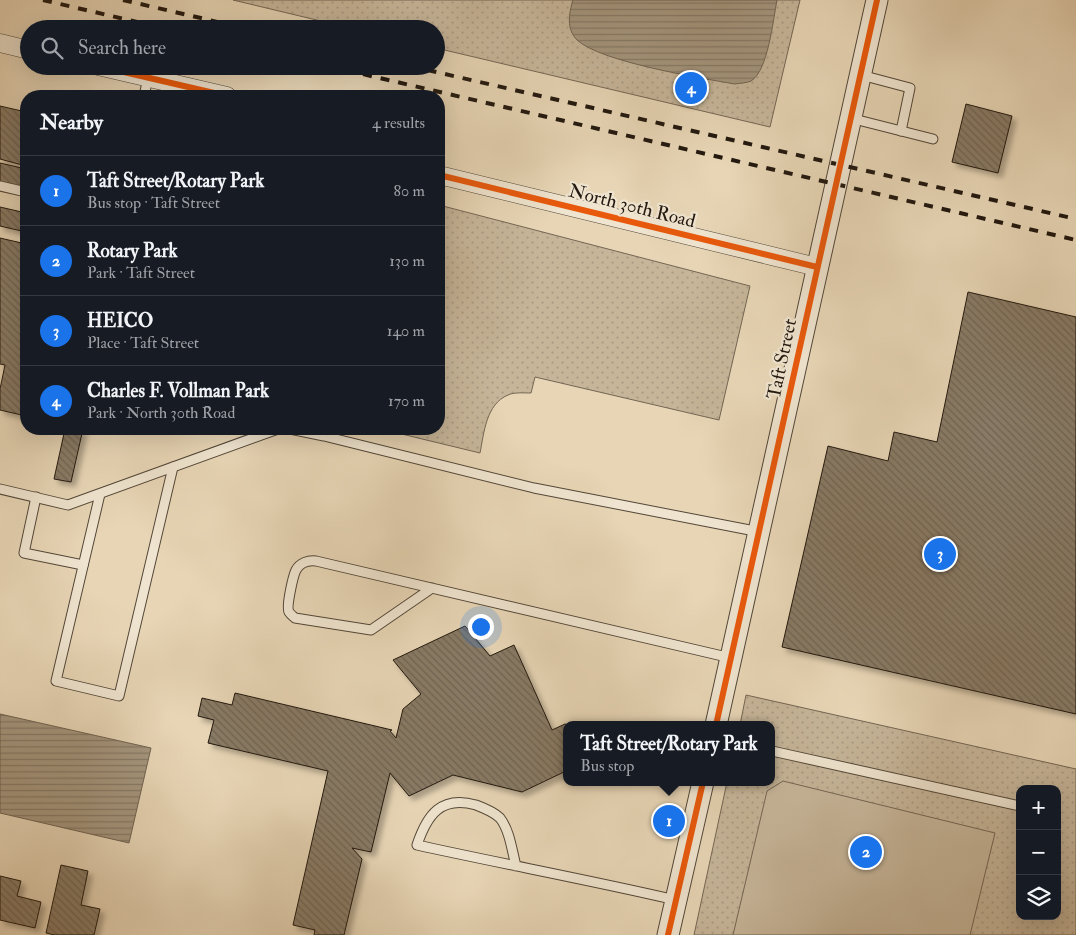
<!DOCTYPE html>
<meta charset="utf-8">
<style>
body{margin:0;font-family:"IM FELL Double Pica",serif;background:#20242c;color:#f1f3f6}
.controls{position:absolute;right:15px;bottom:15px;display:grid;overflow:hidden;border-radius:10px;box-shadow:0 5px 20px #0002}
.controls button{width:45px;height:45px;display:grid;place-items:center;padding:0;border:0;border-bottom:1px solid #363941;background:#171b24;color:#f1f3f6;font:25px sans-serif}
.you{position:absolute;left:480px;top:626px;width:18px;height:18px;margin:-12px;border:4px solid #fff;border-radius:50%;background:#1a73e8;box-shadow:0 0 0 8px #1a73e833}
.badge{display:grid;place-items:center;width:32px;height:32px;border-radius:50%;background:#1a73e8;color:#fff;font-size:16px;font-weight:700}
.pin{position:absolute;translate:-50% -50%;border:2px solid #fff;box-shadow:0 1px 5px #0006}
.popup{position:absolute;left:563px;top:721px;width:212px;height:65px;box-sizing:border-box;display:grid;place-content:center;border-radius:10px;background:#171b24;filter:drop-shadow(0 1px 4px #0005);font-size:16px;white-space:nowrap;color:#9ea1a6}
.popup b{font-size:19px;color:#f1f3f6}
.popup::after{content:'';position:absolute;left:50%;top:100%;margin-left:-10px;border:10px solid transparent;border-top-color:#171b24}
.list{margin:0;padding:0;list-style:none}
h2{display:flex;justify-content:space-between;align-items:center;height:65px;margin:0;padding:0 20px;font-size:21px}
h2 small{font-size:16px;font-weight:400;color:#9ea1a6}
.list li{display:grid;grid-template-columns:32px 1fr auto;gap:15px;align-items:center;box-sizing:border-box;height:70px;padding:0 20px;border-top:1px solid #363941}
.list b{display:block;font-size:19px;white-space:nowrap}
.list p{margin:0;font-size:16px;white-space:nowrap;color:#9ea1a6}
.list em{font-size:16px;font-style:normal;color:#9ea1a6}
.icon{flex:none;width:28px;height:28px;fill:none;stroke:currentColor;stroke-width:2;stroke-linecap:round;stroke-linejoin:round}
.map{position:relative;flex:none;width:1076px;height:935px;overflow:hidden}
.search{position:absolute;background:#171b24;box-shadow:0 5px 20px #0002;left:20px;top:20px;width:425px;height:55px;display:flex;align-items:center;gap:12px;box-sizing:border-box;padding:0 18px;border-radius:28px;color:#9ea1a6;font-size:19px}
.panel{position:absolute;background:#171b24;box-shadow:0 5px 20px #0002;left:20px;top:90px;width:425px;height:345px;border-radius:20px}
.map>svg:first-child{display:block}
</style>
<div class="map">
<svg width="1076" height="935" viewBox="0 0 1076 935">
<defs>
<pattern id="green-dots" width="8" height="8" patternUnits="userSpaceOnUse" patternTransform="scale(1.25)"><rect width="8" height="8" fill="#c6b599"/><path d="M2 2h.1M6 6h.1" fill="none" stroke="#aa9b83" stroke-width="1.8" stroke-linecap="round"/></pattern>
<pattern id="water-rules" width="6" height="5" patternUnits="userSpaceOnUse" patternTransform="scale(1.25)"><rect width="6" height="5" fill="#a4957d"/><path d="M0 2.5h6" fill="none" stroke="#857965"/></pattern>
<pattern id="building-back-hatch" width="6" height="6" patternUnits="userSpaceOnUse" patternTransform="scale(1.25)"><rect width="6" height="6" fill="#887a65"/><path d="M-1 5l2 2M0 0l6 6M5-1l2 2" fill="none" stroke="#6f6352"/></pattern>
<filter id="shadow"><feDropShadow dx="4.5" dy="4.5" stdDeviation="2.5" flood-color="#0004"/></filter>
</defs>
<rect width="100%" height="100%" fill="#e7d5b5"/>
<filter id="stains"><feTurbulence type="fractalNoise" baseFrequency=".004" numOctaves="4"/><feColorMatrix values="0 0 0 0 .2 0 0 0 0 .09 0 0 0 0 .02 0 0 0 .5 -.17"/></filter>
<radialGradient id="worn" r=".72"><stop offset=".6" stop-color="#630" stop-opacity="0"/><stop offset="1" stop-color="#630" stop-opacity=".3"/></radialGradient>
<g fill="url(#green-dots)" stroke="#746654" fill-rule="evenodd">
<path d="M233 0H800L770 127 436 48V29H354Z"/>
<path d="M439 205 750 286 719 420 535 377 531 393C524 393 514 392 508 395 486 404 484 433 480 453L381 429H439Z"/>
<path d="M746 695 1076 769V935H694L727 782H772V725H740ZM1020 789H1057V916H1020Z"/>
</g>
<path fill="#c6b599" stroke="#746654" d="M783 781 995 833 970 935H733L767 791Z"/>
<g fill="url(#water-rules)" stroke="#706351">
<path d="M573 0H777C773 20 768 71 751 81 747 83 740 83 735 84 700 78 601 62 577 40 566 29 569 13 573 0Z"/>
<path d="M0 714 151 748 129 843 0 813Z"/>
</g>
<g fill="url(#building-back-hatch)" stroke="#22180f" filter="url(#shadow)">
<path d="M966 104 1012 116 998 173 952 162Z"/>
<path d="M0 106 26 112V166L0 159Z"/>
<path d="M0 163 26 169V188L0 182Z"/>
<path d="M0 207 26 213V232L0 226Z"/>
<path d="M0 238 26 244V416L0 410V389L5 365 0 364Z"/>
<path d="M968 292 1076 317V714L782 647 828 446 888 461 894 432 937 442Z"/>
<path d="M65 429H83L71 482 54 479Z"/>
<path d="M465 626 490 656 514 645 552 730 565 724 568 725 566 771 522 792 453 775 409 796 390 773 371 852 352 848 362 859 344 935H314L315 930 293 925 328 771 208 743 214 720 198 716 202 698 232 705 235 693 392 730 390 731 396 738 403 709 421 694 393 660Z"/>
<path d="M61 865 88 871 81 905 100 909 94 935H55L46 933Z"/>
<path d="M0 876 21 881 17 896 41 902 35 928 0 920Z"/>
</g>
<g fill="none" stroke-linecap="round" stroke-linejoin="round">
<g stroke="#534738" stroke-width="11">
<g id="service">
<path d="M861 75 910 88 901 131"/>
<path d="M144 96 148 78"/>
<path d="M850 118 933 139"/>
<path d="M0 186 26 192"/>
<path d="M0 489 68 505 278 429H290L324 436 534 488 760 532"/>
<path d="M100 494 56 681 119 696 173 467"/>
<path d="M36 497 24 553 83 565"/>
<path d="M432 588 371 630 295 618C293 616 291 615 289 612 286 607 293 576 296 570 300 563 308 560 316 561L731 658"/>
<path d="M772 751 1020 806"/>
<path d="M516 866C512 851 510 831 500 818 494 812 484 808 476 805 441 795 427 815 417 845 503 864 590 880 676 900"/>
</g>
</g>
<g stroke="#534738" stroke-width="19">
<g id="minor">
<path d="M0 43 29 50"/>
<path d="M98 66 227 96"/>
<path d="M439 175 817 267"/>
</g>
</g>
<g stroke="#534738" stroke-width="23">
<g id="tertiary">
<path d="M716 725 877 0"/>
<path d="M668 935 703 782"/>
</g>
</g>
<use href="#service" stroke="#efe4cf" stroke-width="9"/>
<use href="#minor" stroke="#efe4cf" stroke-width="18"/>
<use href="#tertiary" stroke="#efe4cf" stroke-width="21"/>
<g stroke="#22180f" stroke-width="4" stroke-dasharray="9 9" stroke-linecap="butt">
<path d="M43 0 167 29"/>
<path d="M123 0 248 29"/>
<path d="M328 66 1076 240"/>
<path d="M410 66 1076 219"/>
</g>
<g stroke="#efe4cf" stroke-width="9">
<g id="cycleway">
<path d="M98 66 227 96"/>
<path d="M439 175 817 267"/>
<path d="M716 725 877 0"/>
<path d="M668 935 703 782"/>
</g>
</g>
<use href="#cycleway" stroke="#e8590c" stroke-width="6"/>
</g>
<g text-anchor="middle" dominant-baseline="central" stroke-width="4.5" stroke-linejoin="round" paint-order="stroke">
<g font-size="19" fill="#22180f" stroke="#efe4cf">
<text transform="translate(632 206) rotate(14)">North 30th Road</text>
<text transform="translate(782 359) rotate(-78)">Taft Street</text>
</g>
</g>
<rect width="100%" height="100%" filter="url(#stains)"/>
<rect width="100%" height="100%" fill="url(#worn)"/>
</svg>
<div class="controls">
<button>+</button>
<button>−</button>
<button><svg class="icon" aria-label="layers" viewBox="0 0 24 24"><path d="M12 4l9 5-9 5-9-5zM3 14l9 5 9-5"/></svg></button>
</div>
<div class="you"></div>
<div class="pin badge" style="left:669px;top:821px">1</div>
<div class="popup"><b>Taft Street/Rotary Park</b>Bus stop</div>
<div class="pin badge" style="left:866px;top:852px">2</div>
<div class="pin badge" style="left:940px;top:554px">3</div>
<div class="pin badge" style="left:691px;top:88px">4</div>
<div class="search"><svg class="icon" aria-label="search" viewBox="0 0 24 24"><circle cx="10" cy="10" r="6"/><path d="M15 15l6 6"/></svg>Search here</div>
<section class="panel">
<h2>Nearby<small>4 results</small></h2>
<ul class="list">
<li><span class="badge">1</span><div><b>Taft Street/Rotary Park</b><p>Bus stop · Taft Street</p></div><em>80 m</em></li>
<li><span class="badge">2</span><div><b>Rotary Park</b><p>Park · Taft Street</p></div><em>130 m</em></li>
<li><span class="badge">3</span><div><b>HEICO</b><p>Place · Taft Street</p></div><em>140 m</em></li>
<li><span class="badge">4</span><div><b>Charles F. Vollman Park</b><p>Park · North 30th Road</p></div><em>170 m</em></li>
</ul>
</section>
</div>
